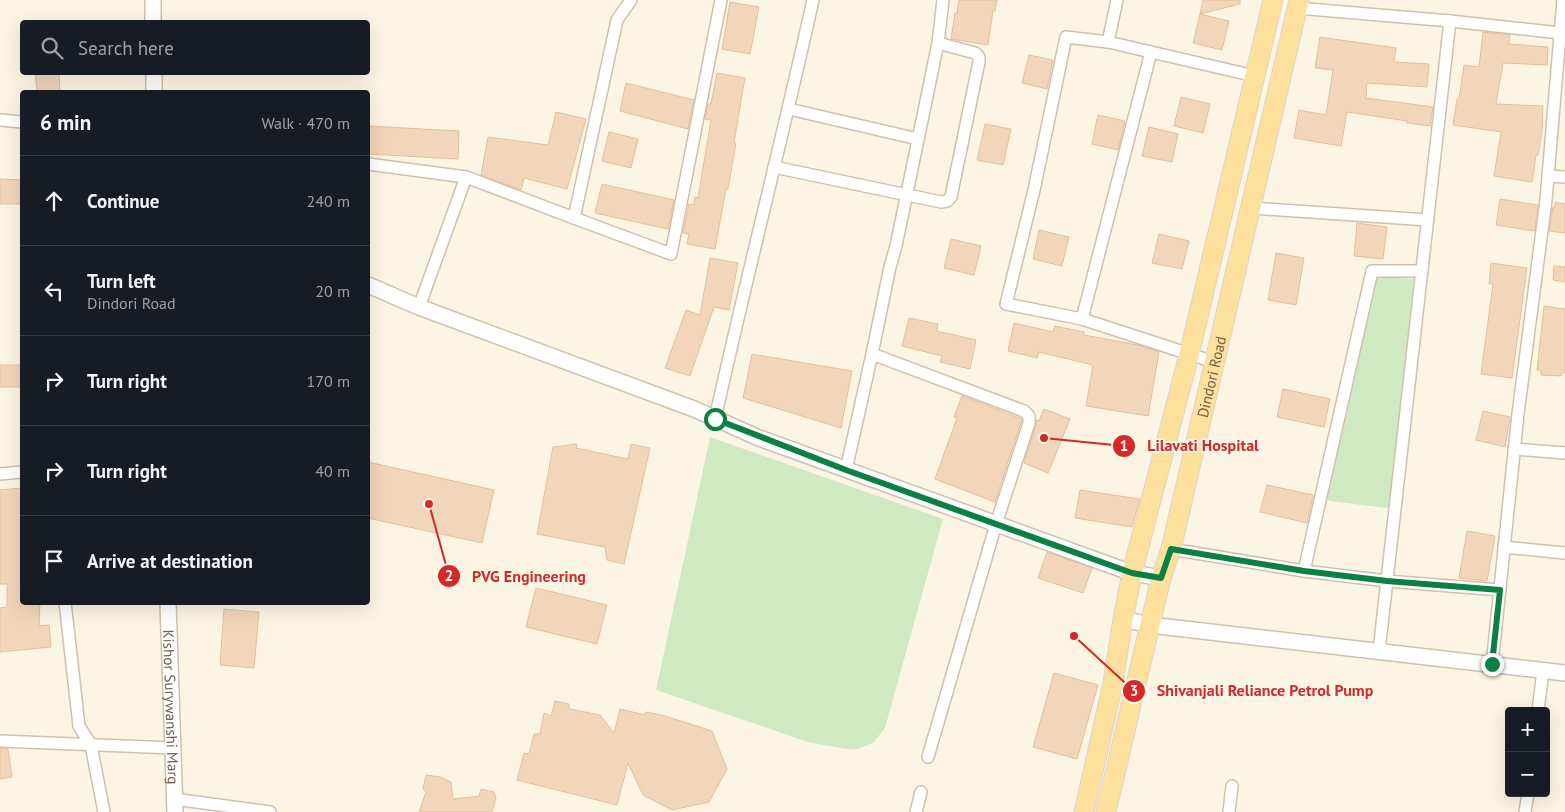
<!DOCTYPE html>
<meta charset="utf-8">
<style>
body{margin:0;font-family:"PT Sans",sans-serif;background:#242831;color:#f1f3f6}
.controls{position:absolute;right:15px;bottom:15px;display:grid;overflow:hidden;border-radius:5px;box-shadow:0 5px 20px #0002}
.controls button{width:45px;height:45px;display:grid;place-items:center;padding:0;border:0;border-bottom:1px solid #363941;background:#171b24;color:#f1f3f6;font:25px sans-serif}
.stop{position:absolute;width:15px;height:15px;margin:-11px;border:4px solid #0b8043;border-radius:50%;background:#fff}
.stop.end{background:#0b8043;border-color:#fff;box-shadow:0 1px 5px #0008}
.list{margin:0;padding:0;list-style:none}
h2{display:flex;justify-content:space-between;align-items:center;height:65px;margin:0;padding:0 20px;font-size:21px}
h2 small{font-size:16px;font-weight:400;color:#9ea1a6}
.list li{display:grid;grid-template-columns:32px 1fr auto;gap:15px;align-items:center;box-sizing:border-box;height:90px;padding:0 20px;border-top:1px solid #363941}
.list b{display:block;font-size:19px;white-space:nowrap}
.list p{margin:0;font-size:16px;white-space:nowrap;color:#9ea1a6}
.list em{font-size:16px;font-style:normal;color:#9ea1a6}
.icon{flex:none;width:28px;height:28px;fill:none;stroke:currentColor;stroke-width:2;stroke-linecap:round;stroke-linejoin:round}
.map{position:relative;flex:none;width:1565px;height:812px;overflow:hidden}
.search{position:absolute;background:#171b24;box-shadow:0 5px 20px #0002;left:20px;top:20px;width:350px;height:55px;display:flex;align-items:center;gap:12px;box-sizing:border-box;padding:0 18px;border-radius:5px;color:#9ea1a6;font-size:19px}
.panel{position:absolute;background:#171b24;box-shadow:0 5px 20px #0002;left:20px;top:90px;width:350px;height:515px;border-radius:5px}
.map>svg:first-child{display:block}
</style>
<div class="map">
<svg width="1565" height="812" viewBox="0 0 1565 812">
<rect width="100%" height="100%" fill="#fdf5e4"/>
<g fill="#cfeac2">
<path d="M1375 277 1417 279 1390 506 1386 508 1330 501 1326 499 1325 495Z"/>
<path d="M710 437 943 519 885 728 873 743 854 750 811 743 656 690Z"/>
</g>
<g fill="#f2d6bb" stroke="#e5be9b">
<path d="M959 0H997L995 11H993L988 45 951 39 955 13H957Z"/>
<path d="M1203 0H1240V4L1200 14Z"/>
<path d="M730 2 759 7 750 54 722 49Z"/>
<path d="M1200 14 1229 21 1222 50 1193 43Z"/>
<path d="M1483 32 1510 35 1509 44 1548 47 1547 65 1503 63 1496 104 1543 106 1542 132 1538 155H1536L1532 182 1494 176 1501 132 1453 125 1457 99H1459L1464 65 1479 67Z"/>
<path d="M1320 37 1396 48 1394 62 1429 64 1427 87 1367 83 1366 98 1433 107 1430 126 1407 123V121L1347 112 1341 146 1294 138 1299 110 1326 115 1333 70 1315 68Z"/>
<path d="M1029 55 1053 60 1047 89 1022 83Z"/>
<path d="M35 72H59L60 92H37Z"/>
<path d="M717 73 745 78 734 142 736 143 728 189H726L715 249 687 244 689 234 683 233 689 204 694 205 695 197 698 198 711 120 705 119 708 104H711Z"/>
<path d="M626 83 694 100 688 129 620 111Z"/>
<path d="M1181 97 1210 104 1203 133 1174 126Z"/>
<path d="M556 112 586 119 567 189 524 178 521 190 481 175 488 137 548 145Z"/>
<path d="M1098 115 1125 121 1118 150 1092 144Z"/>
<path d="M985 124 1011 129 1003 165 977 160Z"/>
<path d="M368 126 459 131 458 159 368 154Z"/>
<path d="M1149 127 1178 134 1172 162 1142 156Z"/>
<path d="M609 132 638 139 631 168 602 161Z"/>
<path d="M0 179 22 180V204H0Z"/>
<path d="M602 184 674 200 668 229 595 213Z"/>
<path d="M1500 199 1538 205 1535 230 1533 231 1496 225Z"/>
<path d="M1555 202 1565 204V233L1549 231 1553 207H1555Z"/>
<path d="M1357 223 1387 227 1383 259 1354 256Z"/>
<path d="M1039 230 1069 237 1062 266 1033 259Z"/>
<path d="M1159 234 1189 241 1182 269 1152 263Z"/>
<path d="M951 239 981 246 974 275 944 268Z"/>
<path d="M1276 253 1304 258 1296 305 1268 300Z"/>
<path d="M710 258 738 263 729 310 714 307 690 376 665 368 686 310 700 315Z"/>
<path d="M1491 263 1527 268 1512 378 1481 374 1493 284H1489Z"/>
<path d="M1554 266 1565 267V282L1553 280Z"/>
<path d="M1544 306 1565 309V373L1563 372 1561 376 1541 375V370H1537Z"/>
<path d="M909 318 938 324 937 331 976 340 970 369 940 362 942 356 902 346Z"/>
<path d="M1014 323 1053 332 1055 326 1084 332V335L1138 345 1159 352 1148 416 1086 406 1093 365 1039 352 1037 358 1008 351Z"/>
<path d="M752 354 852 371 841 428 743 398Z"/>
<rect x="0" y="365" width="22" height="22"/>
<path d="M1283 389 1330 399 1324 427 1277 417Z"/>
<path d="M962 396 1022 419 995 502 935 479 957 418 954 417Z"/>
<path d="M1044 409 1070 419 1048 473 1024 463 1036 425V420L1039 421Z"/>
<path d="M1483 411 1510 417 1505 447 1476 440Z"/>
<path d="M577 444 576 448 628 459 631 444 650 448 624 564 607 560 605 547 537 534 553 447Z"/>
<path d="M368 462 494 490 482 543 368 518Z"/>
<path d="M1267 485 1313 495 1307 523 1260 512Z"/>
<path d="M22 488V602H40L39 626 49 625 51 647 0 652V608L7 607V584H0V490Z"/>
<path d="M1080 490 1140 499 1132 527 1075 518Z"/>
<path d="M1467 531 1495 536 1487 581 1459 578Z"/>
<path d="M1047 552 1092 568 1083 593 1038 578Z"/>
<path d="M536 588 607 605 597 644 526 627Z"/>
<path d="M224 609 259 612 254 668 220 665Z"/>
<path d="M1054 673 1098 685 1077 759 1033 747Z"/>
<path d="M555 701 569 704V709L600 715 614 733 620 709 645 715 646 712 662 715 712 731 727 769 709 802 672 810 643 795 628 763 617 805 517 780 524 753 529 754 534 734H540L544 713 551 716Z"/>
<path d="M0 748 8 749 12 777 0 779Z"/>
<path d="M426 775 440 777 451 782 453 799 479 796 481 789 494 792 496 799 492 812H419L426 792 423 789Z"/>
</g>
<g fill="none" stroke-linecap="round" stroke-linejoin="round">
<g stroke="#d0c0ad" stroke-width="14">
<g id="minor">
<path d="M631 0 617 20 574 218 671 254 721 0"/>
<path d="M1297 8 1450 21 1560 33"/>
<path d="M1108 42 1066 37 1034 190 1006 304 1082 319 1214 362"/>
<path d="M1151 52 1255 76"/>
<path d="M789 109 918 139"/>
<path d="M0 120 22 122"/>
<path d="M368 164 466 177"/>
<path d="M774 167 941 202 947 201 951 197 979 62V57L975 53 938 43"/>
<path d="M1548 176 1565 177"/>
<path d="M1251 208 1428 220"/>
<path d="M419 307 466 177 574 218"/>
<path d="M1082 319 1151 52 1108 42 1117 0"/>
<path d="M715 419C746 279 782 140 813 0"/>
<path d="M1514 449 1565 453"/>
<path d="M846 470 872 354"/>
<path d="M0 474 22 472"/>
<path d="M1504 547 1565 553"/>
<path d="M1171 549 1304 571 1387 581 1500 590"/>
<path d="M1304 571 1372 271H1422"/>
<path d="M65 602 79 726 91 745 104 812"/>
<path d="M1379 651 1450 21"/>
<path d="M1492 665 1518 414 1546 200 1563 0"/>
<path d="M1538 711 1543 671"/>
<path d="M0 741 173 748"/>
<path d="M928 757 996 524 1029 423V416L1024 411 872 354 890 267 896 246 938 43 943 0"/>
<path d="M174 799 270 812"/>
<path d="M916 812 921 792"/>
<path d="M1229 812 1232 786"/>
<path d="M1525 812 1528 793"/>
</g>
</g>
<g stroke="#d0c0ad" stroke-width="18">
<g id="tertiary">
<path d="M153 0V22"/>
<path d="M154 72V92"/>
<path d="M368 285 419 307 694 409 759 438 1132 573 1161 578"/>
<path id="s1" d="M168 602 175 812"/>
<path d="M1123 619 1150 625 1565 673"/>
</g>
</g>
<g stroke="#dbd5d0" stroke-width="21">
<g id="primary">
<path d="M1084 812 1113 683 1123 619 1132 573 1189 355 1273 0"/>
<path id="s2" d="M1106 812 1161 578 1171 549 1299 0"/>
</g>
</g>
<use href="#minor" stroke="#fff" stroke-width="11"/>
<use href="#tertiary" stroke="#fff" stroke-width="15"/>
<use href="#primary" stroke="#fce09b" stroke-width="19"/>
</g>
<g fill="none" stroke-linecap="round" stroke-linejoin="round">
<path stroke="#0b8043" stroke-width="6" d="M715 419 846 470 1132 573 1161 578 1171 549 1304 571 1387 581 1500 590 1492 664"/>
</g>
<g text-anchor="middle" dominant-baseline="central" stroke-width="4" stroke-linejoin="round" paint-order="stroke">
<g font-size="15" fill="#755d49" stroke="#fff9ea">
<text stroke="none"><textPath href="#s2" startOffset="448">Dindori Road</textPath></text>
<text stroke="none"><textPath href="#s1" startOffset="105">Kishor Surywanshi Marg</textPath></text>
</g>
</g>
<path fill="none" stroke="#d62828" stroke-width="2" d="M1044 438L1124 446M429 504L449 576M1074 636L1134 691"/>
<g fill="#d62828" stroke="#fff9ea" stroke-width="2">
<circle cx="1044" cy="438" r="5"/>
<circle cx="429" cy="504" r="5"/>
<circle cx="1074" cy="636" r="5"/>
<circle cx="1124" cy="446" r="12"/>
<circle cx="449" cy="576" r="12"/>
<circle cx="1134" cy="691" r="12"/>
</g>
<g font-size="15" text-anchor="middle" font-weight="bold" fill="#fff">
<text x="1124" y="451">1</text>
<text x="449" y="581">2</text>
<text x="1134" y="696">3</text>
</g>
<g font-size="16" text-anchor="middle" font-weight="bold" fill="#d62828" stroke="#fff9ea" stroke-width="4" stroke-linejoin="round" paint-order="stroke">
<text x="1203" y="451">Lilavati Hospital</text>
<text x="529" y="582">PVG Engineering</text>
<text x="1265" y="696">Shivanjali Reliance Petrol Pump</text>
</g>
</svg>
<div class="controls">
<button>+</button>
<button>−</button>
</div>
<div class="stop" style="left:715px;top:419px"></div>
<div class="stop end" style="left:1492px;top:664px"></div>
<div class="search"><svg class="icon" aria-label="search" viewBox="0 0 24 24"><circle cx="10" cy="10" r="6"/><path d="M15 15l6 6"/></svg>Search here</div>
<section class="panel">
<h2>6 min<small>Walk · 470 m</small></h2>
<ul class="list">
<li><svg class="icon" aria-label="ahead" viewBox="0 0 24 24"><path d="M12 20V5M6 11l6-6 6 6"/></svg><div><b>Continue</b></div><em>240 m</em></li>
<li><svg class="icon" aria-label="left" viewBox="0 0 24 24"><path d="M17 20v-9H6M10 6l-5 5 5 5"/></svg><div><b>Turn left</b><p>Dindori Road</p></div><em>20 m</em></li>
<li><svg class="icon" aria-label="right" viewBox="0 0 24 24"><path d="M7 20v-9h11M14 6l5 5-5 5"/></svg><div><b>Turn right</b></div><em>170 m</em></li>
<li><svg class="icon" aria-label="right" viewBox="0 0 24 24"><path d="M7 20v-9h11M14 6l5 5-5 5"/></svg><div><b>Turn right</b></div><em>40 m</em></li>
<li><svg class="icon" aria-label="arrive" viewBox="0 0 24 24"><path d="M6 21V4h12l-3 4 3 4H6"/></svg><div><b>Arrive at destination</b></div></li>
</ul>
</section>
</div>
